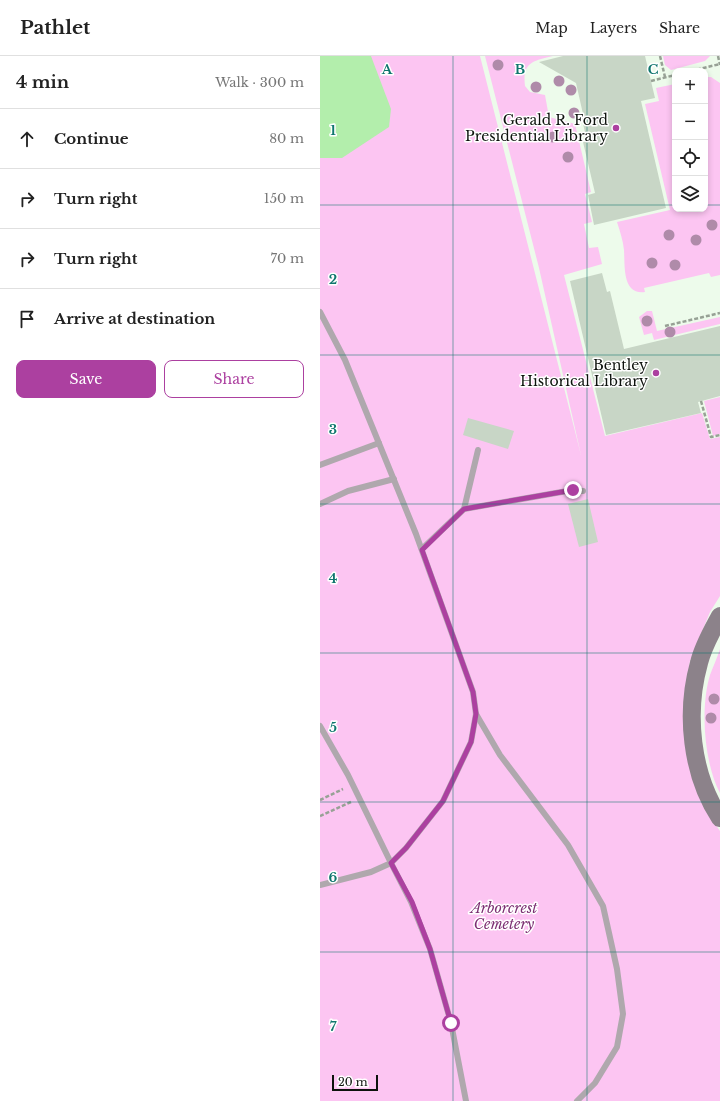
<!DOCTYPE html>
<meta charset="utf-8">
<style>
body{margin:0;font-family:"Libre Baskerville",serif;background:#f2f2f2;color:#222}
.controls{position:absolute;right:12px;top:12px;display:grid;overflow:hidden;border-radius:8px;box-shadow:0 2px 6px #0003}
.controls button{width:36px;height:36px;display:grid;place-items:center;padding:0;border:0;border-bottom:1px solid #e0e0e0;background:#fff;color:#222;font:20px sans-serif}
.scale{position:absolute;left:12px;bottom:10px;width:46px;box-sizing:border-box;padding-left:4px;border:2px solid #0d120d;border-top:0;font-size:11px;line-height:14px;white-space:nowrap;color:#0d120d;-webkit-text-stroke:3px #fff;paint-order:stroke}
.stop{position:absolute;width:12px;height:12px;margin:-9px;border:3px solid #ac40a0;border-radius:50%;background:#fff}
.stop.end{background:#ac40a0;border-color:#fff;box-shadow:0 1px 4px #0008}
.list{margin:0;padding:0;list-style:none}
h2{display:flex;justify-content:space-between;align-items:center;height:52px;margin:0;padding:0 16px;font-size:17px}
h2 small{font-size:13px;font-weight:400;color:#767676}
.list li{display:grid;grid-template-columns:26px 1fr auto;gap:12px;align-items:center;box-sizing:border-box;height:60px;padding:0 16px;border-top:1px solid #e0e0e0}
.list b{display:block;font-size:15px;white-space:nowrap}
.list em{font-size:13px;font-style:normal;color:#767676}
.actions{display:flex;gap:8px;padding:12px 16px}
.actions a{flex:1;padding:9px 0;border:1px solid #ac40a0;border-radius:8px;text-align:center;font-size:14px;color:#ac40a0}
.actions .main{background:#ac40a0;color:#fff}
.icon{flex:none;width:22px;height:22px;fill:none;stroke:currentColor;stroke-width:2;stroke-linecap:round;stroke-linejoin:round}
.map{position:relative;flex:none;width:400px;height:1045px;overflow:hidden}
header{display:flex;align-items:center;gap:24px;box-sizing:border-box;height:56px;padding:0 20px;background:#fff;border-bottom:1px solid #e0e0e0}
header strong{font-size:19px}
nav{display:flex;gap:22px;margin-inline-start:auto;font-size:14px}
main{display:flex}
aside{flex:1;background:#fff}
.map>svg:first-child{display:block}
</style>
<header>
<strong>Pathlet</strong>
<nav><a>Map</a><a>Layers</a><a>Share</a></nav>
</header>
<main>
<aside>
<h2>4 min<small>Walk · 300 m</small></h2>
<ul class="list">
<li><svg class="icon" aria-label="ahead" viewBox="0 0 24 24"><path d="M12 20V5M6 11l6-6 6 6"/></svg><div><b>Continue</b></div><em>80 m</em></li>
<li><svg class="icon" aria-label="right" viewBox="0 0 24 24"><path d="M7 20v-9h11M14 6l5 5-5 5"/></svg><div><b>Turn right</b></div><em>150 m</em></li>
<li><svg class="icon" aria-label="right" viewBox="0 0 24 24"><path d="M7 20v-9h11M14 6l5 5-5 5"/></svg><div><b>Turn right</b></div><em>70 m</em></li>
<li><svg class="icon" aria-label="arrive" viewBox="0 0 24 24"><path d="M6 21V4h12l-3 4 3 4H6"/></svg><div><b>Arrive at destination</b></div></li>
</ul>
<div class="actions"><a class="main">Save</a><a>Share</a></div>
</aside>
<div class="map">
<svg width="400" height="1045" viewBox="0 0 400 1045">
<rect width="100%" height="100%" fill="#edfbeb"/>
<g fill="#fcc5f2">
<path d="M0 0H160L261 399 219 212 165 0H233C213 5 202 6 205 30L210 36 225 39 229 61 255 68 271 136 265 138 272 166 264 168 269 192 278 191 282 208 244 219 285 380 382 357 390 383 400 381V540L390 556 370 605 365 639 391 762 400 775V1045H0Z"/>
<path d="M343 0H390L385 5 351 14 345 9Z"/>
<path d="M385 21H391L400 27V219L391 221 389 217 324 232 325 236C302 239 305 210 304 194 303 185 300 175 297 166L350 154 325 48 339 45 336 32 355 28V153H385Z"/>
<path d="M327 255H332L337 275 400 261V268L334 284 332 277 324 279 319 261Z"/>
<path d="M400 341V378L393 380 384 345Z"/>
<path d="M400 593V737C384 707 380 652 390 619 393 611 397 602 400 593Z"/>
</g>
<path fill="#b3eeac" d="M0 0H51L71 53 69 71 22 102H0Z"/>
<g fill="#c8d6c6">
<path d="M243 0H325L335 42 321 45 346 152 274 169 268 139 275 137 263 86 267 85 261 59 263 58 256 27 219 6Z"/>
<path d="M282 217 287 236 290 235 304 293 400 270V340L378 346 381 357 286 379 250 225Z"/>
<path d="M148 362 194 375 188 393 143 379Z"/>
<path d="M268 443 278 486 259 491 248 448Z"/>
</g>
<g fill="none" stroke-linecap="round" stroke-linejoin="round">
<g stroke="#97a195" stroke-width="2.5" stroke-dasharray="4 2" stroke-linecap="butt">
<path d="M340 0 345 21"/>
<path d="M398 0 400 9"/>
<path d="M371 15 400 8"/>
<path d="M331 25 355 19"/>
<path d="M345 270 400 257"/>
<path d="M381 345 391 381 400 379"/>
<path d="M0 744 23 733"/>
<path d="M0 760 31 746"/>
</g>
<g stroke="#afa8ad" stroke-width="6">
<path d="M0 256 25 304 96 478 153 636 156 658 151 686 123 745 86 792 71 807 51 816 0 829"/>
<path d="M0 409 59 387"/>
<path d="M0 448 28 435 74 423"/>
<path d="M144 453 253 434 263 435"/>
<path d="M102 493 144 453 158 394"/>
<path d="M156 658 180 699 248 789 283 850 297 913 303 958 297 991 275 1027 257 1045"/>
<path d="M0 670 28 719 71 807 91 846 110 893 131 967 146 1045"/>
</g>
<path stroke="#8c828a" stroke-width="18" d="M400 560C392 575 383 590 379 607 365 657 371 718 400 762"/>
</g>
<g fill="#af8ba9">
<circle cx="178" cy="9" r="5.5"/>
<circle cx="239" cy="25" r="5.5"/>
<circle cx="216" cy="31" r="5.5"/>
<circle cx="251" cy="34" r="5.5"/>
<circle cx="254" cy="57" r="5.5"/>
<circle cx="233" cy="81" r="5.5"/>
<circle cx="248" cy="101" r="5.5"/>
<circle cx="392" cy="169" r="5.5"/>
<circle cx="349" cy="179" r="5.5"/>
<circle cx="376" cy="184" r="5.5"/>
<circle cx="332" cy="207" r="5.5"/>
<circle cx="355" cy="209" r="5.5"/>
<circle cx="327" cy="265" r="5.5"/>
<circle cx="350" cy="276" r="5.5"/>
<circle cx="394" cy="643" r="5.5"/>
<circle cx="391" cy="662" r="5.5"/>
</g>
<g fill="none" stroke-linecap="round" stroke-linejoin="round">
<path stroke="#ac40a0" stroke-width="5" d="M131 967 110 893 92 846 71 807 86 792 123 745 151 686 156 658 153 636 102 494 144 453 253 434"/>
</g>
<path fill="none" stroke="#0f766e" stroke-width="1" stroke-opacity="0.55" d="M133 0V1045M267 0V1045M0 149H355M385 149H400M0 299H400M0 448H400M0 597H400M0 746H400M0 896H400"/>
<g fill="#ac40a0" stroke="#fff" stroke-width="1.5">
<circle cx="296" cy="72" r="4"/>
<circle cx="336" cy="317" r="4"/>
</g>
<g text-anchor="middle" dominant-baseline="central" stroke-width="3" stroke-linejoin="round" paint-order="stroke">
<g font-size="14" fill="#0d120d" stroke="#fff" text-anchor="end">
<text x="288" y="64">Gerald R. Ford<tspan x="288" dy="16">Presidential Library</tspan></text>
<text x="328" y="309">Bentley<tspan x="328" dy="16">Historical Library</tspan></text>
</g>
<g font-size="14" font-style="italic" fill="#7c2f73" stroke="#fff">
<text x="184" y="852">Arborcrest<tspan x="184" dy="16">Cemetery</tspan></text>
</g>
</g>
<g font-size="13" text-anchor="middle" font-weight="bold" fill="#0f766e" stroke="#fff" stroke-width="3" stroke-linejoin="round" paint-order="stroke">
<text x="67" y="18">A</text>
<text x="200" y="18">B</text>
<text x="333" y="18">C</text>
<text x="13" y="79">1</text>
<text x="13" y="228">2</text>
<text x="13" y="378">3</text>
<text x="13" y="527">4</text>
<text x="13" y="676">5</text>
<text x="13" y="826">6</text>
<text x="13" y="975">7</text>
</g>
</svg>
<div class="controls">
<button>+</button>
<button>−</button>
<button><svg class="icon" aria-label="locate" viewBox="0 0 24 24"><circle cx="12" cy="12" r="6"/><path d="M12 2v4M12 18v4M2 12h4M18 12h4"/></svg></button>
<button><svg class="icon" aria-label="layers" viewBox="0 0 24 24"><path d="M12 4l9 5-9 5-9-5zM3 14l9 5 9-5"/></svg></button>
</div>
<div class="scale">20 m</div>
<div class="stop" style="left:131px;top:967px"></div>
<div class="stop end" style="left:253px;top:434px"></div>
</div>
</main>
